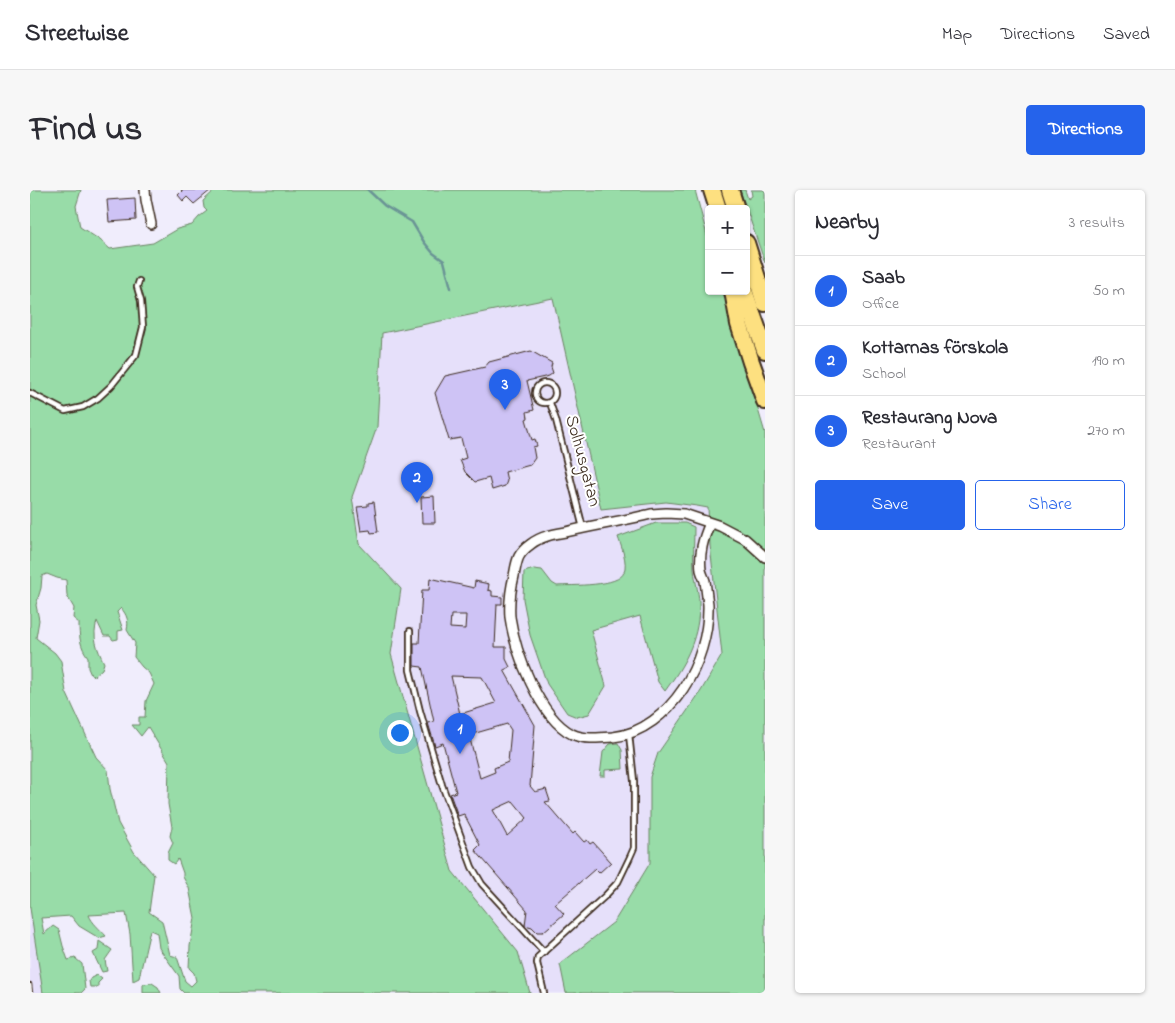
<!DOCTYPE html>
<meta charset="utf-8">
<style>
body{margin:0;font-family:"Indie Flower",sans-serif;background:#f7f7f7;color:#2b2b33}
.controls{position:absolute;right:15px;top:15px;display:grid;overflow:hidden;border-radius:5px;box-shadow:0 1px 4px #0004}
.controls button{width:45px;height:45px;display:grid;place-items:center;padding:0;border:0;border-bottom:1px solid #e1e1e2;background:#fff;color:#2b2b33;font:25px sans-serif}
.you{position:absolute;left:369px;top:542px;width:18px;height:18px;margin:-12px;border:4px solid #fff;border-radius:50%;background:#1a73e8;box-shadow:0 0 0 8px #1a73e833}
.badge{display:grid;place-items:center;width:32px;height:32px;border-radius:50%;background:#2563eb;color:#fff;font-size:16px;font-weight:700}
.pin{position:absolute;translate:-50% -41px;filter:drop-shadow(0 1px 2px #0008)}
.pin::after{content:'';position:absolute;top:26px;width:18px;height:15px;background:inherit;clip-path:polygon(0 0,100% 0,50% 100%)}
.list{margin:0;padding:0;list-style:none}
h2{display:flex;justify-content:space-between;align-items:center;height:65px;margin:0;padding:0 20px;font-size:21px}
h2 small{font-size:16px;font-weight:400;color:#7c7c81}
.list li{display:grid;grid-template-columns:32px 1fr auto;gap:15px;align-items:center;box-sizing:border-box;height:70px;padding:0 20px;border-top:1px solid #e1e1e2}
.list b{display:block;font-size:19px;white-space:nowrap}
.list p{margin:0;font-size:16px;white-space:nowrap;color:#7c7c81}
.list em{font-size:16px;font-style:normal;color:#7c7c81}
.actions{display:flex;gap:10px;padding:15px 20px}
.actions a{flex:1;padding:11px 0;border:1px solid #2563eb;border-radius:5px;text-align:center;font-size:18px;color:#2563eb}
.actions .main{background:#2563eb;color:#fff}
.map{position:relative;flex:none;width:735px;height:803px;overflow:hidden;border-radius:5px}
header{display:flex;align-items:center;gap:30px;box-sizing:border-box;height:70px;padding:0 25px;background:#fff;border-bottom:1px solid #e1e1e2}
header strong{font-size:24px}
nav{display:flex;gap:28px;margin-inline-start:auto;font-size:18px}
.intro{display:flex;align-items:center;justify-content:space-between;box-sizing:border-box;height:120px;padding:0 30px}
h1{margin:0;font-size:35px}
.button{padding:12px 22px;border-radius:5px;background:#2563eb;color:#fff;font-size:18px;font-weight:700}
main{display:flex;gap:30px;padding:0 30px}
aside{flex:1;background:#fff;border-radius:5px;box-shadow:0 1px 4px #0004}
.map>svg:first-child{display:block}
</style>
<header>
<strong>Streetwise</strong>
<nav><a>Map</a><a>Directions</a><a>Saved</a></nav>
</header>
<div class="intro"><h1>Find us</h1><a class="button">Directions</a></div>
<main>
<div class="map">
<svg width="735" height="803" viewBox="0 0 735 803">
<rect width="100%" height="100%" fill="#f0edfc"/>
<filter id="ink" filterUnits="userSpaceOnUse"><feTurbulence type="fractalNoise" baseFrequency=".02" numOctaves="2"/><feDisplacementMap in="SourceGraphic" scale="10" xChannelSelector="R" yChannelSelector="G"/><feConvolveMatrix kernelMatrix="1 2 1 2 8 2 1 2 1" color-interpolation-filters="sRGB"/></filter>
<g filter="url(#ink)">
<g fill="#e6e0fa">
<path d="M524 108 571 319 636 312 667 316 678 318 680 355 692 465 671 501 628 563 620 587V673L584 732 530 774 536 803H500L488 762 422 681 361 464 371 400 329 354 322 307 347 237 352 143Z"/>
<path d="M0 718 11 785 13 803H0Z"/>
</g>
<g fill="#98dca8" stroke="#6a8363" fill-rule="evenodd">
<path d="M0 0H51L46 16 50 37 70 50 80 59 123 53 147 39 162 35 169 27 177 21 174 18 173 11 185 0H665L679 53V101H693L735 243V803H536L530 774 584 732 620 673V587L628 563 671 501 692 465 680 355 678 318 667 316 636 312 571 319 523 108 352 143 347 237 322 307 329 354 371 399 361 464 422 681 488 762 500 803H154L150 799 149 786 129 758 127 743 120 740 109 788 103 791 100 744 96 723 59 725C62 733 70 739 76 746L69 748 49 736 41 726 11 728 14 744 23 736 29 740 33 756 38 770 45 768 52 774 55 799 51 803H13L0 718ZM17 384 27 388 36 390 37 406 44 418 43 428 49 433C49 446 50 457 58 467V478L61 485 64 486 72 479 74 473C67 458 62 448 67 431L74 446H80L83 450 88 449V441L93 440 87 422 91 418C97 425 99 431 97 440L105 453 104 467 112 477 119 483 124 494 116 511 115 527H109V535H102L111 546 118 537 139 572 138 614 142 637 140 646 143 653 138 663V670L144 674 148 669 153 683V687L159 698 165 728 160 756 159 778 164 783 166 791 161 796 155 791 147 767 140 765 132 731 119 722 124 685 104 662 88 633 80 599 78 580 66 567 36 502 31 471 25 463 6 448 9 430 6 415 11 398 12 386Z"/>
<path d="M710 0H715L718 9 722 6 721 0H735V73Z"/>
<path d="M626 333H655L664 337C664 351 663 366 664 380 665 392 670 405 669 418 668 451 654 475 635 501L628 492 610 426 561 440 576 496 559 524 547 527 537 523 517 494 500 445 493 409 494 382 504 379 512 380 522 393 527 396C541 395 590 397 594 382 598 372 591 356 588 347Z"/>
<path d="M588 553 592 560 593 579 575 580V586H570L573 562 580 554Z"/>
<path d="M69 751 82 760 75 770 77 781 72 782 63 763 68 760Z"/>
<path d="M67 785 72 789 68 793V797H60L59 791 61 788Z"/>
<path d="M122 793 128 797 131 803H113V794Z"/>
</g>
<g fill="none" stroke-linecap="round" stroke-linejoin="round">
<path stroke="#6a9495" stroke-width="2.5" d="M338 0 355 16 382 32 394 52 403 63 414 71 421 98"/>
</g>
<g fill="#cec3f5" stroke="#3b2a1e" fill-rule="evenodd">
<path d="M151 0H181L164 14 157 7 153 11 148 5 152 1Z"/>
<path d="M105 8 106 30 79 32 77 10Z"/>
<path d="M501 161 522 173 521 177 523 183 519 186 497 191 504 220 497 222 498 228 496 229 502 250 505 249 507 256 503 257 505 268 500 275 475 282 477 291 475 296 462 300 459 288 445 292 435 282 430 270 436 268 431 248 419 250 405 203 415 186 455 177 459 172Z"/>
<path d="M404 306 405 333H392L391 307Z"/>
<path d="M344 312 348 342 341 343 340 340 331 341 327 317 338 316V313Z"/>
<path d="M400 388 444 398 445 391 459 394 458 400 462 401V406L472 407V414H467L465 457H476V469L480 477 474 480 505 535 500 596 505 602 516 599 520 611 515 612 543 644 545 642 554 652 557 650 560 654 563 652 581 672 569 683 565 679 525 714 534 724 513 742H507L502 737 495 735 497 720 445 660 450 655 434 624 428 626 420 604 426 602 413 553 405 556 398 533 404 532 392 477 384 476V453H389L392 400H399ZM421 425H436L435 439 420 438ZM421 486 452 487 466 513 430 524ZM477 534 481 540 478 572 464 578 465 582 450 588 439 545ZM483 611 497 628 477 646 463 620Z"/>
</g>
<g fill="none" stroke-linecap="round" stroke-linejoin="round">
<g stroke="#3b2a1e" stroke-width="8">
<g id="lane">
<circle cx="515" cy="203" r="10"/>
<path d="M0 203 35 221 53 217 68 208 81 196 106 165 113 137 111 111 107 97 109 91"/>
<path d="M520 213 526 230 553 338"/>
<path d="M380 441V480L390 521 412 595 442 677 452 694 514 762"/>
<path d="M514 803 507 773 508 767 575 706 588 692 600 667 604 658V591L599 544"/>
</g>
</g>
<g stroke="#3b2a1e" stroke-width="12">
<g id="street">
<path d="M115 0 116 10 121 34"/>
<path d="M680 333C673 349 669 363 671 380 672 384 674 388 675 391 676 398 677 407 678 414 679 443 669 475 653 499 637 523 612 544 583 547 570 548 555 550 542 544 509 527 485 462 480 427 479 414 481 398 484 386 487 370 487 364 501 354 511 346 524 344 536 342 564 335 593 331 621 324L636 323 654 324 690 336 715 349 735 367"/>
</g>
</g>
<g stroke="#3b2a1e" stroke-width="20">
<g id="highway">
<path d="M682 0 688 19"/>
<path d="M700 0 706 19"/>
<path d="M716 53 735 113"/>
<path d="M703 101 709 134 721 172 735 211"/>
<path d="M714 101 735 160"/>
</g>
</g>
<use href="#lane" stroke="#fff" stroke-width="4.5"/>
<use href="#street" stroke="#fff" stroke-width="9"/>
<use href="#highway" stroke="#fde080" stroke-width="16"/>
<g stroke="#3b2a1e" stroke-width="4.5">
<path id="rail" d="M0 794 1 803"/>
</g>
<use href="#rail" stroke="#fff" stroke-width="2.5" stroke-dasharray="8" stroke-linecap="butt"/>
</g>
</g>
<g text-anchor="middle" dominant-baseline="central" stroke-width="4" stroke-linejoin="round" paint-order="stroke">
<g font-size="18" fill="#3b2a1e" stroke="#fff">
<text transform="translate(552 271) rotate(75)">Solhusgatan</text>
</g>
</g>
</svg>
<div class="controls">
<button>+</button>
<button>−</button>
</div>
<div class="you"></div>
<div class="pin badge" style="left:430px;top:564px">1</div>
<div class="pin badge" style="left:387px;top:313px">2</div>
<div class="pin badge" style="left:475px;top:220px">3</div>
</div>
<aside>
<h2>Nearby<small>3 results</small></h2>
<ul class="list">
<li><span class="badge">1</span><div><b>Saab</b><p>Office</p></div><em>50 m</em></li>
<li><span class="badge">2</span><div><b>Kottarnas förskola</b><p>School</p></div><em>190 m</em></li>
<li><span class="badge">3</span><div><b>Restaurang Nova</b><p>Restaurant</p></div><em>270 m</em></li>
</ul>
<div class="actions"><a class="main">Save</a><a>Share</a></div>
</aside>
</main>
